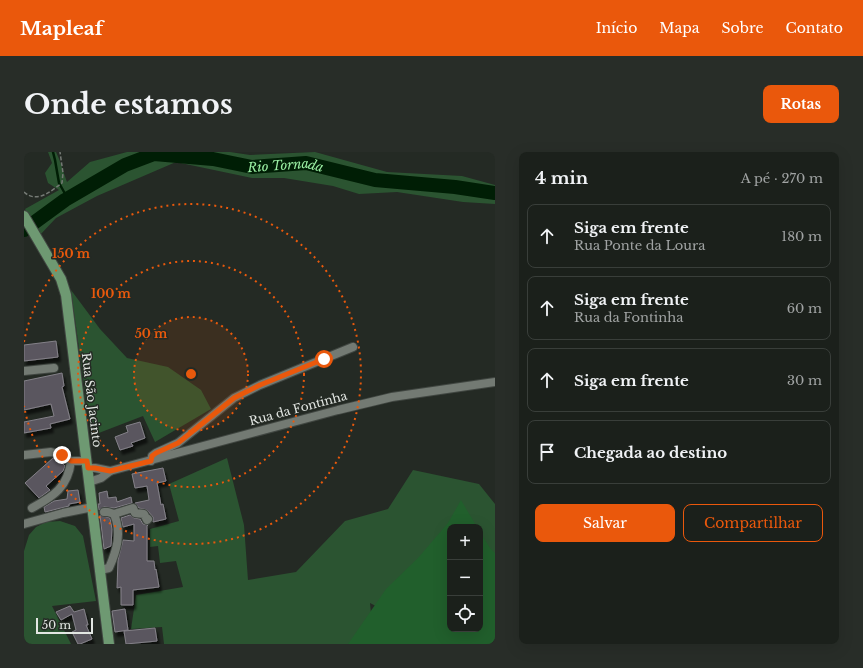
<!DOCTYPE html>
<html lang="pt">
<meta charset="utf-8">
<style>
body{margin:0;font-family:"Libre Baskerville",serif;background:#282d28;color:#f1f3f6}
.controls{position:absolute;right:12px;bottom:12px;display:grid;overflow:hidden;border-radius:8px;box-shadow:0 4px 16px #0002}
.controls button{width:36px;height:36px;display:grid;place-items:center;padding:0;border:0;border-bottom:1px solid #393e3a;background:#1b201b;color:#f1f3f6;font:20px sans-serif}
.scale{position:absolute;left:12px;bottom:10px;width:57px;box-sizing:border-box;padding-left:4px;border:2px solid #e3e7e3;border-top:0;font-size:11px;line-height:14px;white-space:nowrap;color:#e3e7e3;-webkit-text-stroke:3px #242a24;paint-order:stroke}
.stop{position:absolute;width:12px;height:12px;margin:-9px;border:3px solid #ea580c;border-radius:50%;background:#fff}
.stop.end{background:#ea580c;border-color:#fff;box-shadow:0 1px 4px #0008}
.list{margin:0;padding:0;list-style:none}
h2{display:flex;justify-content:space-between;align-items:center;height:52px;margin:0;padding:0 16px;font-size:17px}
h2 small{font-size:13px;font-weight:400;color:#a0a3a3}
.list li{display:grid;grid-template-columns:26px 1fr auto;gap:12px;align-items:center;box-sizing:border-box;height:64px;margin:0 8px 8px;padding:0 8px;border:1px solid #393e3a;border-radius:8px}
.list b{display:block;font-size:15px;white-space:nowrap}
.list p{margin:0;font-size:13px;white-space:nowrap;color:#a0a3a3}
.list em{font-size:13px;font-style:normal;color:#a0a3a3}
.actions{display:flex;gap:8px;padding:12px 16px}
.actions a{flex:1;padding:9px 0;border:1px solid #ea580c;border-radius:8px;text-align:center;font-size:14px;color:#ea580c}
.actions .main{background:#ea580c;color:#fff}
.icon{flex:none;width:22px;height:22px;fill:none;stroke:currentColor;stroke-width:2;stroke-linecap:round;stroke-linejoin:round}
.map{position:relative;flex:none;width:471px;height:492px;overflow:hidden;border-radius:8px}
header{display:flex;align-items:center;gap:24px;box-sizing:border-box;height:56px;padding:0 20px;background:#ea580c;color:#fff}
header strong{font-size:19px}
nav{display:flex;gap:22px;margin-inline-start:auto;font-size:14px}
.intro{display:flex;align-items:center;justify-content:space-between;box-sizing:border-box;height:96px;padding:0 24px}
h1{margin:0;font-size:28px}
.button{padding:10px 18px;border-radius:8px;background:#ea580c;color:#fff;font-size:14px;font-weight:700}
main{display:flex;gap:24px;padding:0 24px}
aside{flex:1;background:#1b201b;border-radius:8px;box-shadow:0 4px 16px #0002}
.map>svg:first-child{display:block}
</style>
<header>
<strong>Mapleaf</strong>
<nav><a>Início</a><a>Mapa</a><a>Sobre</a><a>Contato</a></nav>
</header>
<div class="intro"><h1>Onde estamos</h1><a class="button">Rotas</a></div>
<main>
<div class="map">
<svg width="471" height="492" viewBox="0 0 471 492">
<defs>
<filter id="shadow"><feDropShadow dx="2.5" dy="4.5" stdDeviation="1" flood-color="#0009"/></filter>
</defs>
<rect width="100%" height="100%" fill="#242a24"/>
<g fill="#2b5431" fill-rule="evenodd">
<path d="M24 0H32C37 10 39 20 43 30L66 10 103 0H206L226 3 291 0 363 20 438 24 471 33V52L439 50 373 40 335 42 309 34 260 26H228L152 10 73 44 32 66 16 83 1 57 35 38 24 31 21 21 28 11Z"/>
<path d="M47 138 76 177 103 206 144 215 177 238 187 257 131 290 119 264 67 284Z"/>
<path d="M203 306 220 373 224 428 272 420 321 369 364 357 389 318 455 332 471 352V492H425L346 451 350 492H140L138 475 107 477 112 443 159 435 152 409 136 411 134 394 126 395V377L155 369 145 332ZM426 375H456V477H426Z"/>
<path d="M36 369 51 374 59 384 72 449 28 454 47 492H0V399L5 383 12 375 22 370Z"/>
</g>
<path fill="#215f2c" d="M437 348 453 375H426V477H456V380L466 396 471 401V492H324L362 437 394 406 424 371Z"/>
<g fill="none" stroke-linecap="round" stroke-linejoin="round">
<path stroke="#001e05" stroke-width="2.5" d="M29 0 31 8 35 31 44 47"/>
<path stroke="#001e05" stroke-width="14" id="s1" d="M0 78 41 48 101 13 130 2 189 7 228 15 282 11 351 28 431 35 471 41"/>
</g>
<g fill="#5a565e" stroke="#848189" filter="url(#shadow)">
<path d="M32 189 34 205 0 209V193Z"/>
<path d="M38 221 40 234 38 235 46 267 26 272 27 276 0 281V270L30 264 27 252 0 258V229Z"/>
<path d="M116 270 121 286 107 291 109 294 96 298 91 285 104 280 102 274Z"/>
<path d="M29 306 35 308 41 314 39 319 22 334 26 338 15 346 1 331Z"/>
<path d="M139 316 142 329 133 331 137 353 139 352 142 367 129 370V365L123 358 115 356 111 351 125 348 123 334 111 336 108 322Z"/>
<path d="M54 338 56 350 45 352V354L21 360 20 355 30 349 43 347 44 339Z"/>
<path d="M83 339 84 346 92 345 93 350 107 345 108 351 90 356 80 355 75 358 74 352H76L75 341Z"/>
<path d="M76 363 86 366 88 377 87 394 80 397Z"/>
<path d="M106 363 110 366 116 367 119 372 124 373 123 374V409H130L131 418 132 417 135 435 109 438V453H97V435L93 436 94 408 99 388 110 389V372L99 375 97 366Z"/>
<path d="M46 454 50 460 60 457 64 473H62L68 487 56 492H54L48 480 52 478 48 462 37 468 32 460Z"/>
<path d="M101 457 104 478 91 480 88 459Z"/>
<path d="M131 476 133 489 102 492 100 479Z"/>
</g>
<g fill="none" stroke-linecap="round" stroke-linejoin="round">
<g stroke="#404641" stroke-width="10">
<g id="minor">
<path d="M0 219 30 216"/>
<path d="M0 303 27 300 38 303 47 309H63"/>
<path d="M127 309 128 304 132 301 154 291 210 246 236 233 329 195"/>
<path d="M64 316H71L86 319"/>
<path d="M65 330 77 326 86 319 314 258 368 245 471 230"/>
<path d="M8 356C30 344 44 335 47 309"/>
<path d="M90 362 109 356 111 361 120 362 123 368 124 367"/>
<path d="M0 372 39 361 69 355"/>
<path d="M76 418 85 416C93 398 98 381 90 362L84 360H80"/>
</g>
</g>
<g stroke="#404641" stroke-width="12">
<path id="major" d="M0 64 37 127 42 143 85 492"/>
</g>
<path stroke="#757a75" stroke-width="1.5" stroke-dasharray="4 2" stroke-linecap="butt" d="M0 40C13 52 27 39 38 31L39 21 36 0"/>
<use href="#minor" stroke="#737a73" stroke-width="8"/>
<use href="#major" stroke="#6e9972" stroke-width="10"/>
</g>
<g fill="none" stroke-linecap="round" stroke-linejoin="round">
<path stroke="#ea580c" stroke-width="5" d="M38 303 47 309H63L64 316H71L86 319 127 309 128 304 132 301 154 291 210 246 236 233 300 207"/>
</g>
<circle cx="167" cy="222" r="57" fill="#e8590c" fill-opacity=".12"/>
<g fill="none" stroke="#e8590c" stroke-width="2" stroke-dasharray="2 4">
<circle cx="167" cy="222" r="57"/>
<circle cx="167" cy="222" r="113"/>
<path d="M0 190A170 170 0 1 1 0 254"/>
</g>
<g text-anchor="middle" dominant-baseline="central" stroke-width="3" stroke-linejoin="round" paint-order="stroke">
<g font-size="12" fill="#e3e7e3" stroke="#242a24">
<text transform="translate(68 248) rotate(83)">Rua São Jacinto</text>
<text transform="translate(274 256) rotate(-15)">Rua da Fontinha</text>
</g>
<g font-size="13" font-style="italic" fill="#9aefa3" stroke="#242a24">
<text stroke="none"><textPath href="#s1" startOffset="284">Rio Tornada</textPath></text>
</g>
</g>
<circle cx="167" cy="222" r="6" fill="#e8590c" stroke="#242a24" stroke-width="2"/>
<g font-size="12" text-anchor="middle" font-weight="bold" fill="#e8590c" stroke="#242a24" stroke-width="3" stroke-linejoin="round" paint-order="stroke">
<text x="47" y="106">150 m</text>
<text x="87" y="146">100 m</text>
<text x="127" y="186">50 m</text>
</g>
</svg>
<div class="controls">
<button>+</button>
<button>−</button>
<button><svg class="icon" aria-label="locate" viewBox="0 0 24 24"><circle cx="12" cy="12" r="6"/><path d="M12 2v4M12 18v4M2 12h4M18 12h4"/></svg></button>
</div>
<div class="scale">50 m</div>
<div class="stop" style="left:300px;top:207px"></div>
<div class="stop end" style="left:38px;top:303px"></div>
</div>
<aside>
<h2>4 min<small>A pé · 270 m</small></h2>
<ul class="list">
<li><svg class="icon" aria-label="ahead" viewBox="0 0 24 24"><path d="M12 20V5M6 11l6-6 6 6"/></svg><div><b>Siga em frente</b><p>Rua Ponte da Loura</p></div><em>180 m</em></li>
<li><svg class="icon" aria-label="ahead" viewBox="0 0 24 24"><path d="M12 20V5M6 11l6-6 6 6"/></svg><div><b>Siga em frente</b><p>Rua da Fontinha</p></div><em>60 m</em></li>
<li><svg class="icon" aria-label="ahead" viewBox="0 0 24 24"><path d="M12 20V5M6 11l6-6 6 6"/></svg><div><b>Siga em frente</b></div><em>30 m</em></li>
<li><svg class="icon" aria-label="arrive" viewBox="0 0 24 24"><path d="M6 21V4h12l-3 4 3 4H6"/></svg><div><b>Chegada ao destino</b></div></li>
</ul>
<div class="actions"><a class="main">Salvar</a><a>Compartilhar</a></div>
</aside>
</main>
